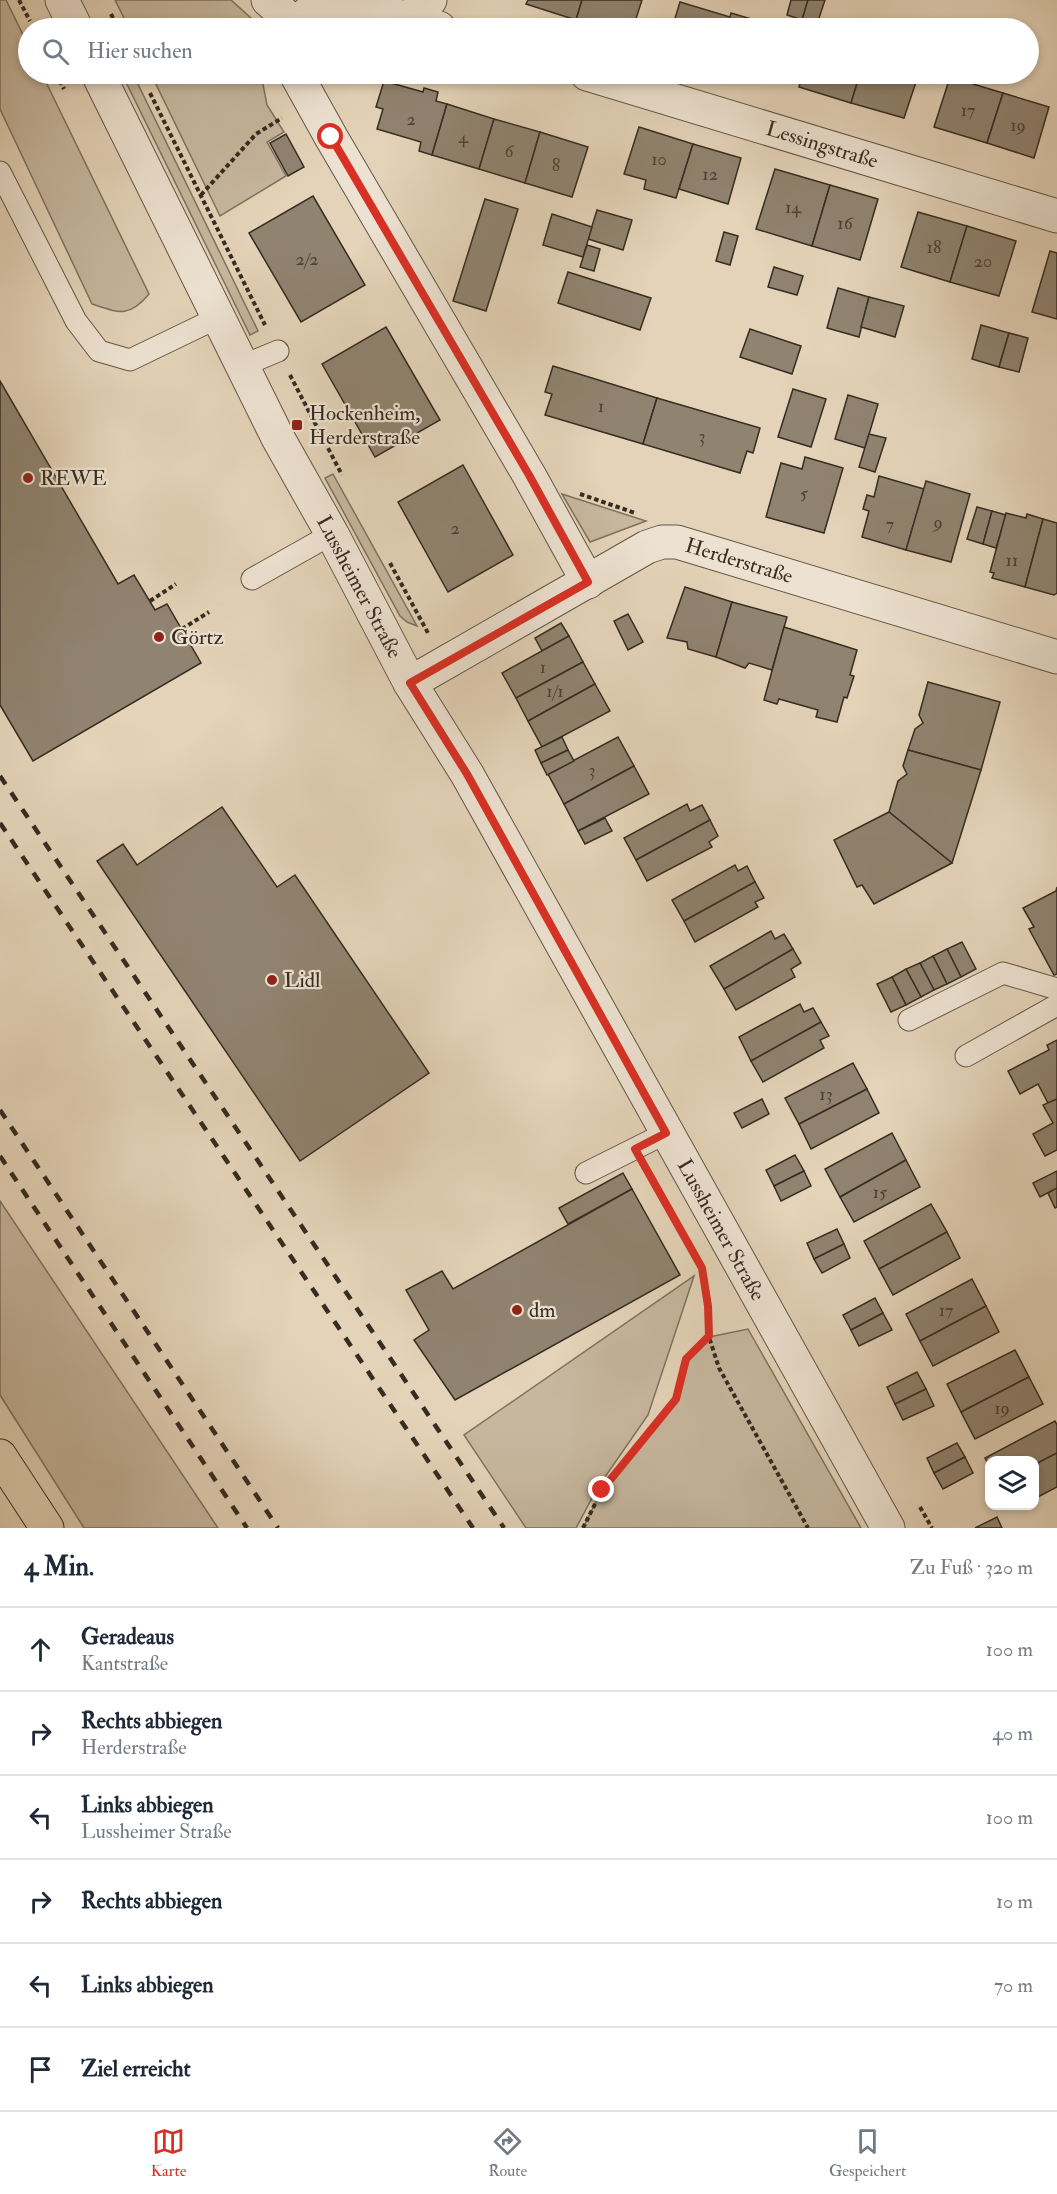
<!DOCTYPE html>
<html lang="de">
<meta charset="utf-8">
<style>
body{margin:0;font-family:"IM FELL Double Pica",serif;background:#f6f6f7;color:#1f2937}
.controls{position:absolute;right:18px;bottom:18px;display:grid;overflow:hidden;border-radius:12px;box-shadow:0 3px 9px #0003}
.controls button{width:54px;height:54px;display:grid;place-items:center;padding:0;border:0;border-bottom:2px solid #e0e1e3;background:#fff;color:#1f2937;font:30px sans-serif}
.stop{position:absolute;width:18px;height:18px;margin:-14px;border:4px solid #d93025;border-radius:50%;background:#fff}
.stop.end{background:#d93025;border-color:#fff;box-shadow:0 2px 6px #0008}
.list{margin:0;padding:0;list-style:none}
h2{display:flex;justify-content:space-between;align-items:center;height:78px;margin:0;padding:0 24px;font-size:26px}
h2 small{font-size:20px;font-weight:400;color:#747a83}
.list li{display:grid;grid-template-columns:39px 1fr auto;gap:18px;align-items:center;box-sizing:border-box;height:84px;padding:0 24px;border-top:2px solid #e0e1e3}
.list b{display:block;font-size:22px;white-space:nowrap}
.list p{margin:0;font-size:20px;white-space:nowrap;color:#747a83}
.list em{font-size:20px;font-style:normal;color:#747a83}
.icon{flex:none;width:33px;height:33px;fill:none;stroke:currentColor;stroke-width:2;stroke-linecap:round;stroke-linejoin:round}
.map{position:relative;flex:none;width:1057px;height:1528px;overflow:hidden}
.search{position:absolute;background:#fff;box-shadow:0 3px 9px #0003;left:18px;right:18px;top:18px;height:66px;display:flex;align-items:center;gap:15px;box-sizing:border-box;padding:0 21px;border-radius:33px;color:#747a83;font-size:22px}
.sheet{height:582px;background:#fff}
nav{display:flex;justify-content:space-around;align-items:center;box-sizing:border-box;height:84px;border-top:2px solid #e0e1e3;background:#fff;font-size:16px;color:#747a83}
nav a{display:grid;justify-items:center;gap:3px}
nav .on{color:#d93025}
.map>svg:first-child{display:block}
</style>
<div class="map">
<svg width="1057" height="1528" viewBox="0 0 1057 1528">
<rect width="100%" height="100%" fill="#e4d3b8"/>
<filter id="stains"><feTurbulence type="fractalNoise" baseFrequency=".00333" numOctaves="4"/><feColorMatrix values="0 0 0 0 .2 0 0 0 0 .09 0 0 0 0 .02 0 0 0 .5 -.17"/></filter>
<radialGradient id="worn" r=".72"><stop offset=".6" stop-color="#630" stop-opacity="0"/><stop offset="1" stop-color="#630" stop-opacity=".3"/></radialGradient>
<g fill="#c6b79e" stroke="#7e7260" stroke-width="1.5">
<path d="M0 0H6L28 45V74H42L149 294C129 318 119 313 92 304L0 109Z"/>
<path d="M115 0H231L260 26V28H129Z"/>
<path d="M122 74H133L258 331 250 335Z"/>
<path d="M151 74H261L267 105 284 132 267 142 286 176 220 216Z"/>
<path d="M333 474 417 626 407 622 400 616 325 478Z"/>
<path d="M562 494 646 521 590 542Z"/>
<path d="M0 1201 218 1528H84L0 1395Z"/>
<path d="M694 1276 648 1415 598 1487 576 1528H526L464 1435Z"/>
<path d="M748 1329 861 1528H583L602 1490 676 1399 686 1359 709 1337Z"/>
</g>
<g fill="#908370" stroke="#352c22" stroke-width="1.5">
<path d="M528 0H582L576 20 526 4Z"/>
<path d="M582 0H642L633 28H606L576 20Z"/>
<path d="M791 0H808L802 20 787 15Z"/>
<path d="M808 0H825L817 24 802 20Z"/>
<path d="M680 2 730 17 727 28H672Z"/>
<path d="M731 13 781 28H727Z"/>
<path d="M803 74H860L851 103 799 87Z"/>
<path d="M860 74H908L918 76 904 118 851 103Z"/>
<path d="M951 74 974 79 973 84 1003 93 987 143 934 127Z"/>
<path d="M384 81 423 92 424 88 438 92 436 101 447 104 432 155 419 151 421 142 377 129 383 109 376 107Z"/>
<path d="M1003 93 1049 107 1034 158 987 143Z"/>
<path d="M447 104 494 119 479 169 432 155Z"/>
<path d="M494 119 540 132 525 183 479 169Z"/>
<path d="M639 127 693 144 676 198 644 189 646 180 624 174Z"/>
<path d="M540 132 588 147 572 197 525 183Z"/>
<path d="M286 134 304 167 288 176 270 143Z"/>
<path d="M693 144 741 158 728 204 679 189Z"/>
<path d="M775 169 830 185 812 246 756 229Z"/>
<path d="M830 185 878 199 860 260 812 246Z"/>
<path d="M313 196 365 285 301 322 249 233Z"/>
<path d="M485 199 518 209 486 311 453 301Z"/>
<path d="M597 210 632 220 623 250 588 239Z"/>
<path d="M918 212 967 226 950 282 901 267Z"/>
<path d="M552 214 592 227 583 257 543 245Z"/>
<path d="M967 226 1016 241 999 296 950 282Z"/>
<path d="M724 232 738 236 730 265 716 261Z"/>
<path d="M587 245 600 249 594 271 580 267Z"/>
<path d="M1050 251 1057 253V319L1032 312Z"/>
<path d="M774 267 803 276 797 295 768 287Z"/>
<path d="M568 272 651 298 640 330 558 303Z"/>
<path d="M838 288 869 297 859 337 827 328Z"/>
<path d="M869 297 904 306 895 337 861 327Z"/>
<path d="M981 325 1009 333 999 367 972 359Z"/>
<path d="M386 327 440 420 375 457 322 364Z"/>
<path d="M750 329 801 346 792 374 740 357Z"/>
<path d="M1009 333 1028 338 1019 372 999 367Z"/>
<path d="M553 366 657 398 643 444 545 415 552 394 545 392Z"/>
<path d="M0 381 118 584 134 575 155 610 167 604 201 663 33 761 0 705Z"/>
<path d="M793 389 826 399 811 447 778 437Z"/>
<path d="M848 395 878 404 865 448 835 439Z"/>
<path d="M657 398 760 428 753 453 747 451 740 473 643 444Z"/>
<path d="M869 434 886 438 875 472 859 467Z"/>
<path d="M805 457 843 468 824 533 766 517 781 463 802 469Z"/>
<path d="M463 465 513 555 448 592 398 502Z"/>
<path d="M879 476 924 489 906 550 862 537 869 511 863 509 867 495 874 497Z"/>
<path d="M926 481 970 494 951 562 906 550Z"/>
<path d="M977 507 992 511 983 544 967 539Z"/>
<path d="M992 511 1006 515 996 548 983 544Z"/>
<path d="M1006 513 1026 518 1027 514 1043 519 1025 587 992 578 994 573 990 572Z"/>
<path d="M1043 519 1057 523V593L1054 595 1025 587Z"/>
<path d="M685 587 732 602 716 657 688 649 687 642 667 638Z"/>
<path d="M732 602 787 617 772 670 749 663 745 668 716 657Z"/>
<path d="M628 614 643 642 628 650 614 621Z"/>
<path d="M561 623 569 636 542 651 535 638Z"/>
<path d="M784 627 857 650 850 675 854 676 847 698 844 697 837 722 816 717 818 710 779 699 777 704 764 700Z"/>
<path d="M569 636 583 662 516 698 502 673Z"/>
<path d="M583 662 595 684 528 721 516 698Z"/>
<path d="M928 682 1000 702 981 770 908 750 915 729 923 723 919 715Z"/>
<path d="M595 684 610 711 542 747 528 721Z"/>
<path d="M562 737 568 750 541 763 535 750Z"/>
<path d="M618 737 634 766 564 804 548 774Z"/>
<path d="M568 750 574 761 547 775 541 763Z"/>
<path d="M908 750 981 770 952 863 889 812 898 781 907 774 903 766Z"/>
<path d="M634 766 649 794 578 831 564 804Z"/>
<path d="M687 804 690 811 702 805 710 820 636 860 624 838Z"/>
<path d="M222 807 277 887 295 875 429 1073 300 1161 97 861 123 844 137 865Z"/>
<path d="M889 812 952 863 874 904 862 885 857 887 834 840Z"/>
<path d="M605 818 612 831 585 844 578 831Z"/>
<path d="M710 820 718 836 709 842 712 847 647 881 636 860Z"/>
<path d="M735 865 738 871 747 866 755 882 684 921 672 900Z"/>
<path d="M755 882 764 898 755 902 758 907 695 942 684 921Z"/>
<path d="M1057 887V974L1054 975 1029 929 1034 927 1023 908 1056 891Z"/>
<path d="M771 931 775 939 784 934 793 949 724 989 710 966Z"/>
<path d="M962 942 976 969 961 977 947 949Z"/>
<path d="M793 949 801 963 791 969 795 977 736 1010 724 989Z"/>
<path d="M947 949 961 977 947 984 933 956Z"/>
<path d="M933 956 947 984 934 990 920 963Z"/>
<path d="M920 963 934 990 921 997 906 969Z"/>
<path d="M906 969 921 997 906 1005 892 977Z"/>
<path d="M892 977 906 1005 891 1012 877 984Z"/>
<path d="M800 1004 804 1012 813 1008 821 1022 751 1061 739 1037Z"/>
<path d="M821 1022 829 1036 820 1040 824 1048 763 1082 751 1061Z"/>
<path d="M1057 1040V1099L1048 1103 1038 1084 1020 1094 1008 1071 1049 1050 1047 1045Z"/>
<path d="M853 1063 867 1089 799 1124 785 1098Z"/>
<path d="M867 1089 879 1113 811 1149 799 1124Z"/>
<path d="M762 1099 769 1114 742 1128 734 1113Z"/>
<path d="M1057 1099V1150L1045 1156 1033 1134 1053 1123 1043 1105Z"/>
<path d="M892 1133 906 1160 840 1197 825 1169Z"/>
<path d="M795 1155 804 1171 774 1186 766 1170Z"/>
<path d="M906 1160 920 1187 854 1222 840 1197Z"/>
<path d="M804 1171 811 1186 781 1201 774 1186Z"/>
<path d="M1057 1171V1188L1040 1197 1033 1183Z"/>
<path d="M623 1173 632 1189 568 1224 559 1208Z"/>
<path d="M1057 1188V1207L1055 1208 1048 1193Z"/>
<path d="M632 1189 680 1275 455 1400 414 1340 429 1330 406 1290 442 1271 453 1289Z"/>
<path d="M931 1204 947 1232 879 1269 864 1241Z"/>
<path d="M837 1229 844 1244 814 1259 807 1243Z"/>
<path d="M947 1232 960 1258 893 1295 879 1269Z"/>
<path d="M844 1244 850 1258 822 1273 814 1259Z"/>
<path d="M972 1279 986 1306 920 1341 906 1314Z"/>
<path d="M875 1298 883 1313 851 1330 843 1315Z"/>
<path d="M986 1306 999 1332 933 1366 920 1341Z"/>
<path d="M883 1313 892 1330 859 1346 851 1330Z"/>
<path d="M1015 1350 1029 1377 961 1412 947 1384Z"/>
<path d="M917 1372 926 1389 895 1404 887 1387Z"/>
<path d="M1029 1377 1043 1404 975 1439 961 1412Z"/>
<path d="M926 1389 934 1406 903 1420 895 1404Z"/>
<path d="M1055 1421 1057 1425V1453L1034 1465V1460H990V1467L985 1458Z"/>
<path d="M957 1443 965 1457 934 1473 927 1458Z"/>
<path d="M1057 1453V1487L1034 1499V1465Z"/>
<path d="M965 1457 973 1473 943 1489 934 1473Z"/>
<path d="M997 1517 1002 1528H975Z"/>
</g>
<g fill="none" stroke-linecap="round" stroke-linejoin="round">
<g stroke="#615648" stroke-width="23">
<g id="service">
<path d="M0 172 76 321 99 351 130 360 217 318"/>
<path d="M242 366 278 351"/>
<path d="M252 579 332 534"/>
<path d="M909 1020 1003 973 1057 989"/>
<path d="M966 1056 1057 1005"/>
<path d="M586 1173 666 1133"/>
</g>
</g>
<g stroke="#615648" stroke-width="35">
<g id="minor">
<path d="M62 0 76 28"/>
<path d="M268 0 296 25"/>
<path d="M407 19 439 28"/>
<path d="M294 28C298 21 304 16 311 11 342 0 374 8 407 19L430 0"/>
<path d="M98 74 278 438 332 534 410 683 467 774 888 1528"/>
<path d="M296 74 331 137 529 475 588 582"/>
<path d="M587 74 1057 216"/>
<path d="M410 683 647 547 662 542H677L1057 657"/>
</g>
</g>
<g stroke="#352c22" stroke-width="35">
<path id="trunk" d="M0 1456 47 1528"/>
</g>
<g stroke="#352c22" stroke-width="4" stroke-dasharray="4.5 3" stroke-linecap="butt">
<path d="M19 0 30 21"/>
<path d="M111 14 118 28"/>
<path d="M56 74 64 89"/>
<path d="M150 93 265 325"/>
<path d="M201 195 256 134 282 118"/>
<path d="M290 375 342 475"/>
<path d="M580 494 635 513"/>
<path d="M390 563 428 633"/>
<path d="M150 601 176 584"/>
<path d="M182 629 209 612"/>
<path d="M703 1272 708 1306 709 1337 719 1368 808 1528"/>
<path d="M920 1507 932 1528"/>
<path d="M583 1528 602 1490 676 1399 686 1359 709 1337"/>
</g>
<use href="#service" stroke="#ede2d1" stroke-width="21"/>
<use href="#minor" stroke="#ede2d1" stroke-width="33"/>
<use href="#trunk" stroke="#e4d3b8" stroke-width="33"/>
<g stroke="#352c22" stroke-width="4.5" stroke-dasharray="10 10" stroke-linecap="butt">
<path d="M0 776 504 1528"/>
<path d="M0 823 473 1528"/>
<path d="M0 1110 278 1528"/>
<path d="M0 1156 247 1528"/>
</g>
</g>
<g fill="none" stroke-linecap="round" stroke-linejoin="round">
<path stroke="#d93025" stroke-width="8" d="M331 137 529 475 588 582 410 683 467 774 666 1133 635 1149 702 1268 708 1306 709 1336 686 1359 676 1399 602 1490"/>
</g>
<g fill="#8f2418" stroke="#ede2d1" stroke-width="2">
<rect x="291" y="419" width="12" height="12" rx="3"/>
<circle cx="28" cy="478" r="6"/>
<circle cx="159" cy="637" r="6"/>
<circle cx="272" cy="980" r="6"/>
<circle cx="517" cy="1310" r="6"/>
</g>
<g text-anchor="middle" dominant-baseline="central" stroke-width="4.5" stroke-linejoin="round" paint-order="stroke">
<g font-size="18" fill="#4c4236">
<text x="968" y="110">17</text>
<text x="411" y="119">2</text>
<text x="1018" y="125">19</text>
<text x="463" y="137">4</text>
<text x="509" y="151">6</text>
<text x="659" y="159">10</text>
<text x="556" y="165">8</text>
<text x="710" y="174">12</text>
<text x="793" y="207">14</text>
<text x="845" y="223">16</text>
<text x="934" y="247">18</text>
<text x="307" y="259">2/2</text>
<text x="983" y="261">20</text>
<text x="601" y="406">1</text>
<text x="702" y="436">3</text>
<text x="804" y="493">5</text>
<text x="938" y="522">9</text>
<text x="890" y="524">7</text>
<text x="455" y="528">2</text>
<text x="1012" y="560">11</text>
<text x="543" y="667">1</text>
<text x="555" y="691">1/1</text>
<text x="592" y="770">3</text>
<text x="826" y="1094">13</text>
<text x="880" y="1192">15</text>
<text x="946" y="1310">17</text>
<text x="1002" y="1408">19</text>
</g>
<g font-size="21" fill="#352c22" stroke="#ede2d1">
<text transform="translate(822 145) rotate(17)">Lessingstraße</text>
<text transform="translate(739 561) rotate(17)">Herderstraße</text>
<text transform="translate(359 587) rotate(62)">Lussheimer Straße</text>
<text transform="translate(721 1230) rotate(61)">Lussheimer Straße</text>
</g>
<g font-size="21" fill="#352c22" stroke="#ede2d1" text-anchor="start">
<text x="309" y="413">Hockenheim,<tspan x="309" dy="24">Herderstraße</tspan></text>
<text x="40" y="478">REWE</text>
<text x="171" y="637">Görtz</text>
<text x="284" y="980">Lidl</text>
<text x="529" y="1310">dm</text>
</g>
</g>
<rect width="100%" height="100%" filter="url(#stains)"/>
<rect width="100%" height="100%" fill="url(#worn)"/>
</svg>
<div class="controls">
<button><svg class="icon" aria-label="layers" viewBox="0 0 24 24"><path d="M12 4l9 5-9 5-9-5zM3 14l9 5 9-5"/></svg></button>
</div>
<div class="stop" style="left:331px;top:137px"></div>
<div class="stop end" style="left:602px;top:1490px"></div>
<div class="search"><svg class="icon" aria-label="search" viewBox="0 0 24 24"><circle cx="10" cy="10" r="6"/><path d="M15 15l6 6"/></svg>Hier suchen</div>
</div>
<section class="sheet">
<h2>4 Min.<small>Zu Fuß · 320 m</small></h2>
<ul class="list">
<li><svg class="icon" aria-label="ahead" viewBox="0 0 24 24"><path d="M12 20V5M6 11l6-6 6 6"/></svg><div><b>Geradeaus</b><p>Kantstraße</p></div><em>100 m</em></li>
<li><svg class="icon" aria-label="right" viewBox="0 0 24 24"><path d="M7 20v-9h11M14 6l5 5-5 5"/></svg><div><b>Rechts abbiegen</b><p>Herderstraße</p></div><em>40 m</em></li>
<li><svg class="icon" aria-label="left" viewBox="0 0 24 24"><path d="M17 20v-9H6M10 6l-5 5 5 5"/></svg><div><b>Links abbiegen</b><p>Lussheimer Straße</p></div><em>100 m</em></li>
<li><svg class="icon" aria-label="right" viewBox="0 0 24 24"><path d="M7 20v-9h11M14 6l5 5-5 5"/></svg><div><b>Rechts abbiegen</b></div><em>10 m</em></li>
<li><svg class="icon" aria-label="left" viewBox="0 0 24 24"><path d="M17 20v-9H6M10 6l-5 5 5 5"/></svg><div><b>Links abbiegen</b></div><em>70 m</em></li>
<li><svg class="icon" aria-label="arrive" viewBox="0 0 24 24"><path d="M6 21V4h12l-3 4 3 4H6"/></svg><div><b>Ziel erreicht</b></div></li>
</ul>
</section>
<nav>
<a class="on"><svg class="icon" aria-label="map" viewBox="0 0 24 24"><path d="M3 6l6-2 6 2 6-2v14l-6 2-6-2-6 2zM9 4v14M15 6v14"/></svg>Karte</a>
<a><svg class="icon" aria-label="directions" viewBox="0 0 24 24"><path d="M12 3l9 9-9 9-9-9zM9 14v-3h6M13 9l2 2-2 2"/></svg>Route</a>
<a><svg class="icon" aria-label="saved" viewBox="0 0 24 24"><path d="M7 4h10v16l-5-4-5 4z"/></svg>Gespeichert</a>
</nav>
